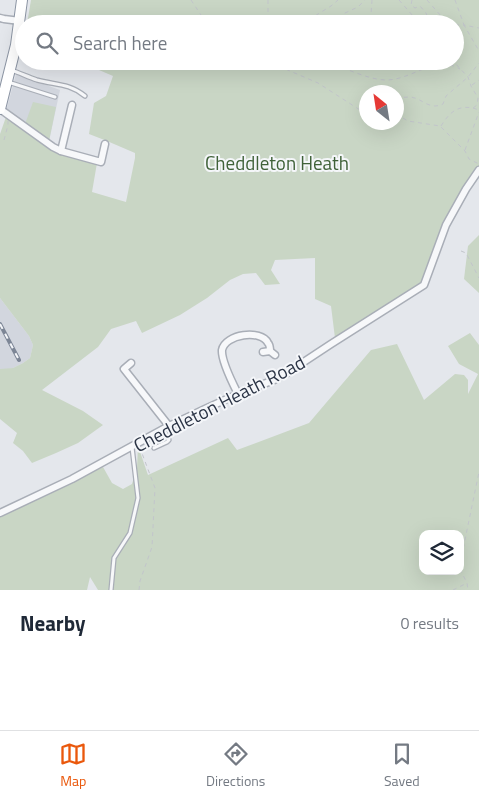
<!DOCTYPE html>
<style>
body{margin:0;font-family:"Titillium Web",sans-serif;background:#f2f2f3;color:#1f2937}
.controls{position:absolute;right:15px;bottom:15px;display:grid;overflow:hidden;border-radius:10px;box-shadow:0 5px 20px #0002}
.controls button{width:45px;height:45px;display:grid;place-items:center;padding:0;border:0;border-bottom:1px solid #e0e1e3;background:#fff;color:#1f2937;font:25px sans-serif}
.compass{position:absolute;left:359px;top:85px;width:45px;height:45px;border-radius:50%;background:#fff;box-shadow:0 5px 20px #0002;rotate:330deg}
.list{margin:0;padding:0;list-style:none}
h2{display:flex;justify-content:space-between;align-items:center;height:65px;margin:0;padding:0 20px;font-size:21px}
h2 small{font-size:16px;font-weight:400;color:#747a83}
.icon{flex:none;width:28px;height:28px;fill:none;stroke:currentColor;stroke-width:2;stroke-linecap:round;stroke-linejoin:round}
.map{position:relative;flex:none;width:479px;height:590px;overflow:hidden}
.search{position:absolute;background:#fff;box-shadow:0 5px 20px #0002;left:15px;right:15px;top:15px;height:55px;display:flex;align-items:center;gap:12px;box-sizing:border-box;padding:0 18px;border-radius:28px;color:#747a83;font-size:19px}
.sheet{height:140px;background:#fff}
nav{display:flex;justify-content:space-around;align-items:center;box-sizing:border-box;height:70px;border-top:1px solid #e0e1e3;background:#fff;font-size:14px;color:#747a83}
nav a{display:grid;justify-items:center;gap:2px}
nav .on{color:#ea580c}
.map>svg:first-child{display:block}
</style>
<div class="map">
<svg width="479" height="590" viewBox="0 0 479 590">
<rect width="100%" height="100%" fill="#e4e7ec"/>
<g fill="#d2d6de">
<path d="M16 74 60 90 49 141 6 111Z"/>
<path d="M0 298 29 336 33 345 30 358 23 363 13 368 5 370 0 369Z"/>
</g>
<g fill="#c9d6c5" fill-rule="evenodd">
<path d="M31 0H479V167L466 186 442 225 422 283 335 338 331 306 315 299V258L275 260 271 270 280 284 265 285 256 273 243 274 230 280 207 298 180 315 142 333 136 321 111 329 98 347 42 390 83 411 103 425 78 443 56 453 32 463 23 451 13 443 17 433 0 419V369L13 368 23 363 30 358 33 345 29 336 0 298V134L6 117 36 138 97 163 92 192 126 202 135 158V153L107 141 89 134 94 103 106 96 113 76 78 61H455V24H27ZM366 92H396V122H366Z"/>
<path d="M33 102 56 107 49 141 25 124Z"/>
<path d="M479 235V293L464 279 468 246Z"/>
<path d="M470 333 479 345V590H98L90 577 87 590H0V516L103 467 112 483 123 489 132 484 137 468 138 446 148 475 228 438 237 450 309 423 371 350 397 344 424 400 455 374 464 375 468 380V394L478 374 459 364 448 346ZM423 534H460V571H423Z"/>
</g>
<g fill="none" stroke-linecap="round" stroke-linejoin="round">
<g stroke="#a9aeb7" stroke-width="5.5">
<g id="service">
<path d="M11 70C20 73 28 77 37 80 55 85 69 83 85 96"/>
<path d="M8 82 55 97"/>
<path d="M154 448 167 442 169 440 164 430"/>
<path d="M111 590 114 558 130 533 138 498 132 447"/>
</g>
</g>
<g stroke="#a9aeb7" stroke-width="9">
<g id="minor">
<path d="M0 18 4 19 20 21"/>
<path d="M0 109 53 147 61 151 101 162 105 144"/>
<path d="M61 151 72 105"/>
<path d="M263 352 270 351 275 355"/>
<path d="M131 363 124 369 169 426"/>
<path d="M238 394C233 384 221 361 222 350 225 334 261 329 268 343 270 345 270 348 270 351"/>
<path d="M0 513 72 479 169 426 207 408 238 394 274 380 287 373 331 344 424 285 446 225 466 189 479 170"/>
</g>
</g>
<g stroke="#8b94a3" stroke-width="12">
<path id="trunk" d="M0 109 16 45 22 0"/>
</g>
<g stroke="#c2c5cb" stroke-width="1" stroke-dasharray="4 4" stroke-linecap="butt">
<path d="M191 0 207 24"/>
<path d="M268 0V24"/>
<path d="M372 0 371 15 375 21V24"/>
<path d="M399 0 420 24"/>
<path d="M412 0 411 5 415 8 420 6 426 13 430 24"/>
<path d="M427 0 448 24"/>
<path d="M455 0 464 25 479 28"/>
<path d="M302 24 331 6 338 0"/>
<path d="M333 24 345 13 358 7 365 0"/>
<path d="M455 25H464L479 51"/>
<path d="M273 61 276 65 318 83 360 110 366 109"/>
<path d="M328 61C343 68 370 80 386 80 407 80 425 64 446 64 450 64 456 67 460 69"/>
<path d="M402 61 411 63 419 70"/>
<path d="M472 85 479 80"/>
<path d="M396 99C400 98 405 97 409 97 422 97 428 111 443 104L446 96 468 77 479 63"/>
<path d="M473 108 479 110"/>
<path d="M396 114 408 121 440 126 465 151 469 159 479 164"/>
<path d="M441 126C449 113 457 105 473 108L477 105 478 98 471 86 468 77 453 61"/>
<path d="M4 140 8 125V121"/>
<path d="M465 150 479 112"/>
<path d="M461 251 466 253 479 278"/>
<path d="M460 564 479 472"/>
<path d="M460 569 467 583 468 590"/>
<path d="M139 590 140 581 152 547 155 488 140 448"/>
<path d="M453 590 467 583"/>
</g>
<use href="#service" stroke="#f7f8fa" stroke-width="3"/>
<use href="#minor" stroke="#f7f8fa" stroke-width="6"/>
<use href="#trunk" stroke="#fff" stroke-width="10"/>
<g stroke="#7d8696" stroke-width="4">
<path id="rail" d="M0 324 19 360"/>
</g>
<use href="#rail" stroke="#f4f6f9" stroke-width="2" stroke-dasharray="5.5" stroke-linecap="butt"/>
</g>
<g text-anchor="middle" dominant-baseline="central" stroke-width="4" stroke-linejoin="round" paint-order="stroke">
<g font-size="19" fill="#3f6138" stroke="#f4f6f9">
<text x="277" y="162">Cheddleton Heath</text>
</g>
<g font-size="19" fill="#2b3445" stroke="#f4f6f9">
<text transform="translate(219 403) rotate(-27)">Cheddleton Heath Road</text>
</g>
</g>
</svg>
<div class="controls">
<button><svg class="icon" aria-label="layers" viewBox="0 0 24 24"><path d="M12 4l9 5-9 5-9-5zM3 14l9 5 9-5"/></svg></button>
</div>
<svg class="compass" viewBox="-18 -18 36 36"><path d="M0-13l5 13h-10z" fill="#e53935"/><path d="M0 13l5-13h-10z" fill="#747a83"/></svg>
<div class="search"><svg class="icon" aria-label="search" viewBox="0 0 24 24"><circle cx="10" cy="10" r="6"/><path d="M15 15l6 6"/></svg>Search here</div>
</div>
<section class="sheet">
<h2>Nearby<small>0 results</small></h2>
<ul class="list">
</ul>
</section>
<nav>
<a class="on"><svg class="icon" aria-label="map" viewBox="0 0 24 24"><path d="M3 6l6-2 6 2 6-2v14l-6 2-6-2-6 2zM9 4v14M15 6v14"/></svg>Map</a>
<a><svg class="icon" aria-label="directions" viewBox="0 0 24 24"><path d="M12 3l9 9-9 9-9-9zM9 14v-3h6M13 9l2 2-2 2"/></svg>Directions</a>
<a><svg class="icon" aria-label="saved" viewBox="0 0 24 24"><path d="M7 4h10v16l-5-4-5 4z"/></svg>Saved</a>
</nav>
